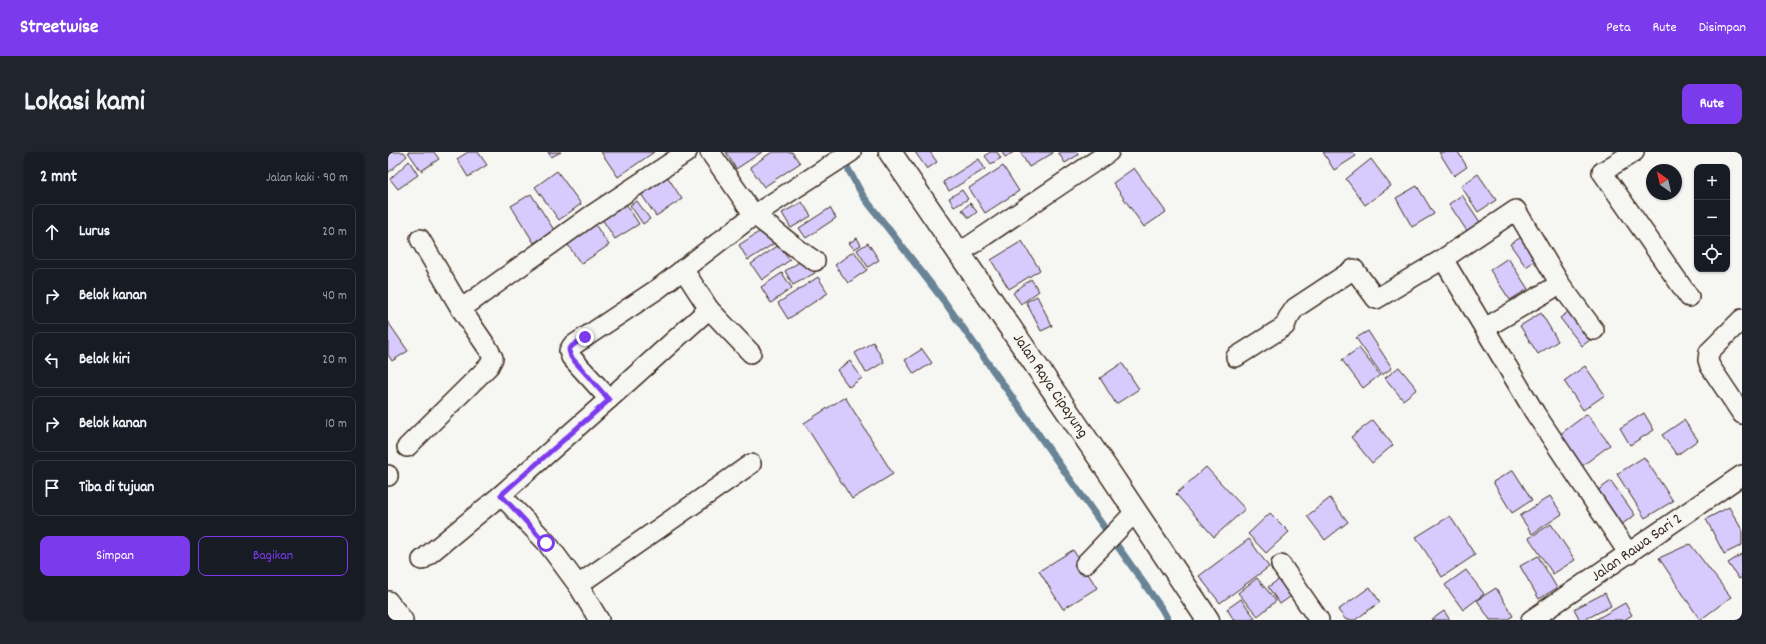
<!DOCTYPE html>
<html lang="id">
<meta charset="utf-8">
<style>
body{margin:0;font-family:Dekko,sans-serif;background:#20242c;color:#f1f3f6}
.controls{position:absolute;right:12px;top:12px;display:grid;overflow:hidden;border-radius:8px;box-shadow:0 1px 3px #0004}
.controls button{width:36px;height:36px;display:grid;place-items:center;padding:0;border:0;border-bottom:1px solid #363941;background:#171b24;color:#f1f3f6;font:20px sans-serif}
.compass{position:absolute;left:1258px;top:12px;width:36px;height:36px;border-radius:50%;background:#171b24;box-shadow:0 1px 3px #0004;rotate:326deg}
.stop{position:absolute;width:12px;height:12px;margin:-9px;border:3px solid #7c3aed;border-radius:50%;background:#fff}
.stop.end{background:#7c3aed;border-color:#fff;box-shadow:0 1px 4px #0008}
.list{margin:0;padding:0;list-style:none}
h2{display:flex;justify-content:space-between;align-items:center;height:52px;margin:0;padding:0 16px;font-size:17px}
h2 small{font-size:13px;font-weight:400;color:#9ea1a6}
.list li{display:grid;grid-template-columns:26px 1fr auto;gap:12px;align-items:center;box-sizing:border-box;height:56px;margin:0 8px 8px;padding:0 8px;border:1px solid #363941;border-radius:8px}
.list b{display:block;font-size:15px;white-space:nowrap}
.list em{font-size:13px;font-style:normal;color:#9ea1a6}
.actions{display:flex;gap:8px;padding:12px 16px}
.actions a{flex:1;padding:9px 0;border:1px solid #7c3aed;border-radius:8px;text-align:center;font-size:14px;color:#7c3aed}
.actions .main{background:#7c3aed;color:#fff}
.icon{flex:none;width:22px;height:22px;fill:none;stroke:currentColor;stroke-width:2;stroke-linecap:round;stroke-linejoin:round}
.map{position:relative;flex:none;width:1354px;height:468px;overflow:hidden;border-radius:8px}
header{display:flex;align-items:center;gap:24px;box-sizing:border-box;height:56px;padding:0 20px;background:#7c3aed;color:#fff}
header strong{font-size:19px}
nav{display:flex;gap:22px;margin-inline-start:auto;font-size:14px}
.intro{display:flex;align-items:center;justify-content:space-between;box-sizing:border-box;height:96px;padding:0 24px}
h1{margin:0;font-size:28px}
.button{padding:10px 18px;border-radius:8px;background:#7c3aed;color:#fff;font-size:14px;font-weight:700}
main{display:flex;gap:24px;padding:0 24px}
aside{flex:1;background:#171b24;border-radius:8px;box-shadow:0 1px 3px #0004}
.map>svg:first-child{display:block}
</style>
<header>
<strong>Streetwise</strong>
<nav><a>Peta</a><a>Rute</a><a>Disimpan</a></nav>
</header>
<div class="intro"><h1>Lokasi kami</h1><a class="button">Rute</a></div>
<main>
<aside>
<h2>2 mnt<small>Jalan kaki · 90 m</small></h2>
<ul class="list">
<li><svg class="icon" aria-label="ahead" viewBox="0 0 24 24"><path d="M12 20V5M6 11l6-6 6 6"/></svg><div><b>Lurus</b></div><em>20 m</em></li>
<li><svg class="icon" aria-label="right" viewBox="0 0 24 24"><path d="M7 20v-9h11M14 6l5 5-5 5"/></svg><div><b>Belok kanan</b></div><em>40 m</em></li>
<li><svg class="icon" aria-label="left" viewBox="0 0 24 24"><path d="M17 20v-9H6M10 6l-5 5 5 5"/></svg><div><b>Belok kiri</b></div><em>20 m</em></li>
<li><svg class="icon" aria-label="right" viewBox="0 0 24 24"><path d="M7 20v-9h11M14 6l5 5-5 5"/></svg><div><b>Belok kanan</b></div><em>10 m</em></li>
<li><svg class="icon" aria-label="arrive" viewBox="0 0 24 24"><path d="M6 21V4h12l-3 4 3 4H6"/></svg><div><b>Tiba di tujuan</b></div></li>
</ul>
<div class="actions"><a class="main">Simpan</a><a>Bagikan</a></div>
</aside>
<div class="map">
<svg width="1354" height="468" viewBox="0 0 1354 468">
<rect width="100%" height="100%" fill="#f6f6f2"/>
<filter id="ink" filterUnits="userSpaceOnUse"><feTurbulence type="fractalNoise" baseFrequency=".025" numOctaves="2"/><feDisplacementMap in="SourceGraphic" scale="8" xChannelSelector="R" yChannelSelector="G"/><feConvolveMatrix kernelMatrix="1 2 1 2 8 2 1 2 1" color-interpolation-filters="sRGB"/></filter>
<g filter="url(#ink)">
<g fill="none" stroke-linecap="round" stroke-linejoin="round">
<path stroke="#698496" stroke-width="7" d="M454 6 475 44 556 149 774 457 780 468"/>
</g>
<g fill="#d7cafc" stroke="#3b2a1e">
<path d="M0 0H16L19 4 0 21Z"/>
<path d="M20 0H46L51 7 33 19Z"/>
<path d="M80 0H90L99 13 80 25 69 7Z"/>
<path d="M160 0H173L163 5Z"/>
<path d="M213 0H266L230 25Z"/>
<path d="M338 0H374L348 17Z"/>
<path d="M384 0H404L412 11 376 35 362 15Z"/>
<path d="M527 0H542L549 10 539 17Z"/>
<path d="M602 0H609L613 6 603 12 597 4Z"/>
<path d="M614 0H626L617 5Z"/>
<path d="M632 0H665V1L641 15Z"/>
<path d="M670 0H689L690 3 677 11Z"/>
<path d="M935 0H965L968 4 946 18Z"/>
<path d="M1051 0H1070L1079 15 1066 24Z"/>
<path d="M591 7 597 17 561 39 555 30Z"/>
<path d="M983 7 1003 34 977 53 958 27Z"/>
<path d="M21 9 30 23 10 37 2 27Z"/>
<path d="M615 14 631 39 597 61 581 36Z"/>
<path d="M746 16 778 60 756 75 725 31Z"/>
<path d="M169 19 193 52 171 68 147 35Z"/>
<path d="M277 21 294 47 268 64 251 39Z"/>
<path d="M1090 22 1108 48 1090 60 1073 34Z"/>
<path d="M1029 34 1046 62 1024 75 1008 46Z"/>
<path d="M574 38 580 47 566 55 561 46Z"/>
<path d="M143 42 166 78 146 91 123 54Z"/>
<path d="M1074 43 1092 70 1079 79 1061 52Z"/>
<path d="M249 49 262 67 255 72 242 53Z"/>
<path d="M414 50 423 64 403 76 394 61Z"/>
<path d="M582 51 589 60 581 66 574 58Z"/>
<path d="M238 52 251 72 227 87 214 67Z"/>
<path d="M442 56 448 66 418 86 411 76Z"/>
<path d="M206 71 221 93 193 112 178 90Z"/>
<path d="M377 76 387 91 360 108 351 93Z"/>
<path d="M1135 84 1151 106 1138 115 1122 92Z"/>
<path d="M469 86 473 93 466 97 461 91Z"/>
<path d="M634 89 652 118 621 137 603 108Z"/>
<path d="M480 91 491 108 480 115 469 98Z"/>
<path d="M391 93 402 108 374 128 363 112Z"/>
<path d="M466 99 479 118 460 131 447 113Z"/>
<path d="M418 106 427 121 405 133 397 119Z"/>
<path d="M1120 106 1140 137 1122 148 1102 118Z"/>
<path d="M394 121 404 136 383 151 373 135Z"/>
<path d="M430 125 440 141 400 167 390 151Z"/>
<path d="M643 127 651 139 633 152 625 141Z"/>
<path d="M649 144 664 174 653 179 638 150Z"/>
<path d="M1184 157 1206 185 1194 194 1172 166Z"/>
<path d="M1153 161 1170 189 1150 202 1132 174Z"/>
<path d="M0 170 20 199 4 209 0 203Z"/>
<path d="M980 179 1004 216 994 223 968 186Z"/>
<path d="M485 190 496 210 478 221 467 201Z"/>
<path d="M971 196 992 223 975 236 954 208Z"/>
<path d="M534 197 544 211 526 222 517 208Z"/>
<path d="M462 209 474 226 461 235 449 218Z"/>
<path d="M734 211 751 237 728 252 712 226Z"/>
<path d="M1197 214 1217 243 1195 258 1176 229Z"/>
<path d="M1011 215 1029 237 1015 248 997 226Z"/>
<path d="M457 245 505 322 464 347 416 271Z"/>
<path d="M1256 261 1266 278 1242 293 1232 276Z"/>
<path d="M1199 262 1222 293 1190 317 1167 286Z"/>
<path d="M985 268 1005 293 984 311 963 285Z"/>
<path d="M1296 268 1310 288 1289 303 1274 283Z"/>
<path d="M1256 305 1285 349 1257 366 1229 322Z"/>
<path d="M818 315 857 357 826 385 788 342Z"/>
<path d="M1125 318 1144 348 1124 361 1105 330Z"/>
<path d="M1223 329 1247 363 1230 375 1206 341Z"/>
<path d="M1162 344 1174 362 1144 382 1132 364Z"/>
<path d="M942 346 960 370 937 388 919 364Z"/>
<path d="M1341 355 1354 378V393L1336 402 1318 367Z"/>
<path d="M882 361 901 380 878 401 860 382Z"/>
<path d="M1062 364 1087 403 1054 425 1028 385Z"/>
<path d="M1163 372 1187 408 1165 422 1141 386Z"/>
<path d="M861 387 881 415 832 451 811 424Z"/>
<path d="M1302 392 1343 445 1312 468 1271 406Z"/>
<path d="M685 398 709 436 675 457 651 419Z"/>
<path d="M1354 402V425L1351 427 1340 411Z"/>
<path d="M1150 404 1169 436 1151 447 1132 414Z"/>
<path d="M1078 418 1096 442 1075 458 1057 433Z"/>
<path d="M897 423 909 440 892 452 880 435Z"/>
<path d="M869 426 888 449 870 464 850 441Z"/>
<path d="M982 435 992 450 967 468H958L950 458Z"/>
<path d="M1108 436 1125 464 1118 468H1102L1089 448Z"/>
<path d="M1217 441 1223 454 1196 468H1192L1186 457Z"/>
<path d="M853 447 867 466 863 468H846L839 457Z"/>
<path d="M1237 451 1244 463 1236 468H1207Z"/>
<path d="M1056 459 1062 468H1043Z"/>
</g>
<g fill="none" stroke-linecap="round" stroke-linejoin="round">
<g stroke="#3b2a1e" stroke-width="22">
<g id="minor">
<path d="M322 0 366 63 463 0"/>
<path d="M1246 0 1214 20 1301 145"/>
<path d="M571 101 721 0"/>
<path d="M1055 107 1147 261 1241 402"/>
<path d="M295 117 321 157"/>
<path d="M73 157 201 65 299 0"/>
<path d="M1354 167 1321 200 1320 208 1322 214 1354 262"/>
<path d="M1097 176 1172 132"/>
<path d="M848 205 897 174 900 166 907 156 966 117 988 147 1055 107 1128 58 1172 132 1206 178"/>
<path d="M221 247 321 157 363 201"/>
<path d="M19 295 101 214 105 206 101 198 73 157 32 87"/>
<path d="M0 324V323"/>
<path d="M113 343 159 391 190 433 211 468"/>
<path d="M34 408 113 343 221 247 183 205 181 199 184 194 271 136 366 63C387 78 405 95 427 109"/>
<path d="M697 412 747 360"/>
<path d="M893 413 931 468"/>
<path d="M190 433 363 312"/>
<path d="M0 449 15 468"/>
<path d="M1143 468 1354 323"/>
</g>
</g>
<g stroke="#3b2a1e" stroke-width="25">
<path id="secondary" d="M502 0 723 323 820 468"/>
</g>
<use href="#minor" stroke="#f6f6f2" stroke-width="19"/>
<use href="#secondary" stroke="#f6f6f2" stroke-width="22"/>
</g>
</g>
<g fill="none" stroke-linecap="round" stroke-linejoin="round" filter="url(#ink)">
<path stroke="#7c3aed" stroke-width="5" d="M158 391 113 343 221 248 183 205 181 198 184 194 197 185"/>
</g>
<g text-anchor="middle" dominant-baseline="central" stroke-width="3" stroke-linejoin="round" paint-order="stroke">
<g font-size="16" fill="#3b2a1e" stroke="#f6f6f2">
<text transform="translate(662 234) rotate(56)">Jalan Raya Cipayung</text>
<text transform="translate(1249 396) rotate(-35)">Jalan Rawa Sari 2</text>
</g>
</g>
</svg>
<div class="controls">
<button>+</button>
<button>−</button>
<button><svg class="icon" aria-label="locate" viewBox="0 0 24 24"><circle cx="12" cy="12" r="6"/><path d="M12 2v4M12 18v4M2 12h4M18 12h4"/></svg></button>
</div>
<svg class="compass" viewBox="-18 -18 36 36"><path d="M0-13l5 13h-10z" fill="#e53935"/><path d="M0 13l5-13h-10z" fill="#9ea1a6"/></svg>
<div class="stop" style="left:158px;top:391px"></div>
<div class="stop end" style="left:197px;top:185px"></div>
</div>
</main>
